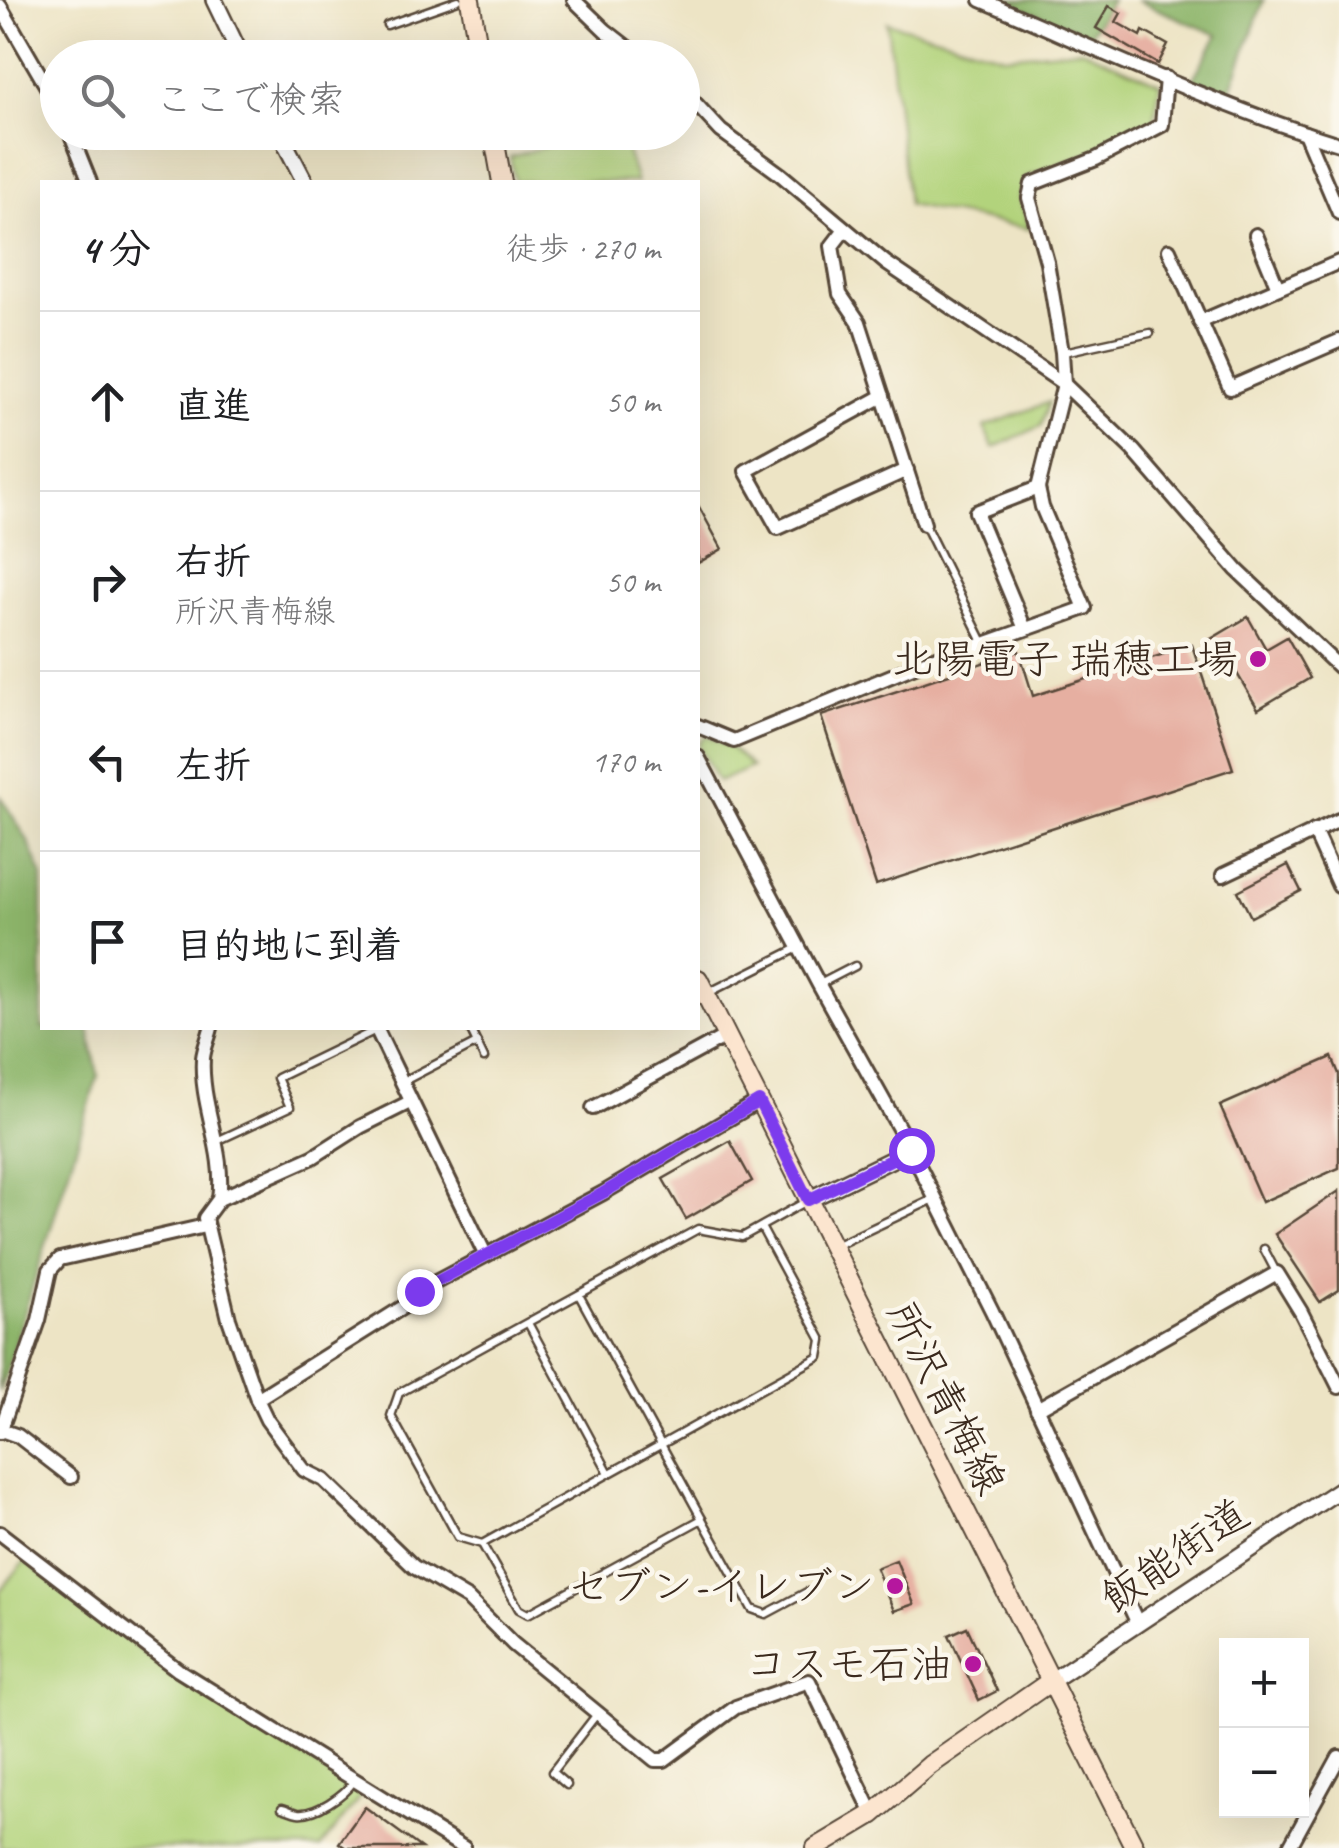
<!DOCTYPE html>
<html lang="ja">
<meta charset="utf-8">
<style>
body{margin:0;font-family:Caveat,"Klee One",sans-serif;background:#f6f6f6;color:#202124}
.controls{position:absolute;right:30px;bottom:30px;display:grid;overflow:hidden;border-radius:0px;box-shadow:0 10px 40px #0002}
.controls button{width:90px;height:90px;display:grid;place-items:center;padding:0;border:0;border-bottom:2px solid #e0e0e0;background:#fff;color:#202124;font:50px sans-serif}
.stop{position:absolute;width:30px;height:30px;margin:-22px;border:8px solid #7c3aed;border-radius:50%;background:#fff}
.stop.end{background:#7c3aed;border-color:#fff;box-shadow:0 2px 10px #0008}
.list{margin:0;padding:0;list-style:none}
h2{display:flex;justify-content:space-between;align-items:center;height:130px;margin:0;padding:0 40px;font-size:42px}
h2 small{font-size:32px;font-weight:400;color:#757577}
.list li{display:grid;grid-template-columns:65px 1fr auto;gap:30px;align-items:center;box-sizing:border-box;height:180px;padding:0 40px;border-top:2px solid #e0e0e0}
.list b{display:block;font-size:38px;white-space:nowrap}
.list p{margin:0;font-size:32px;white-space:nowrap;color:#757577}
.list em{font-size:32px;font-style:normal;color:#757577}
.icon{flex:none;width:55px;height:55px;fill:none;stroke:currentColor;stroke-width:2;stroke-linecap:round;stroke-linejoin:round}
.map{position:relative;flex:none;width:1339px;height:1848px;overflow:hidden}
.search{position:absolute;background:#fff;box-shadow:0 10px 40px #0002;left:40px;top:40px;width:660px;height:110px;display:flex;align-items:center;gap:25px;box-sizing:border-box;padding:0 35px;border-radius:55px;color:#757577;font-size:38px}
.panel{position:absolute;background:#fff;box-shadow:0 10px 40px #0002;left:40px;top:180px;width:660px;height:850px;border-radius:0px}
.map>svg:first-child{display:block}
</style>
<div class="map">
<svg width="1339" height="1848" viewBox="0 0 1339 1848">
<rect width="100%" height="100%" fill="#fbf7ec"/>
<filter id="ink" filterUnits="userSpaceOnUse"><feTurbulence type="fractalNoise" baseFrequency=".01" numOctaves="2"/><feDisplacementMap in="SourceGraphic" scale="20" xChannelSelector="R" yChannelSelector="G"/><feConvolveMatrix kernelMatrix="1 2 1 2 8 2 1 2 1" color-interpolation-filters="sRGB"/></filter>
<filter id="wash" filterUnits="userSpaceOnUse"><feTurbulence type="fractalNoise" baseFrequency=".0048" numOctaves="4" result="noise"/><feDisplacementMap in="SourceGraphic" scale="40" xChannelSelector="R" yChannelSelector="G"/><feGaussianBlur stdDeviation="2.25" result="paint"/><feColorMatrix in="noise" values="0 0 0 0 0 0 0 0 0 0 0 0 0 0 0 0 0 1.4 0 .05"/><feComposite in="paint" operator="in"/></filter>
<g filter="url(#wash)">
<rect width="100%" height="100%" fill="#ede4c5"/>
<g fill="#b2d37b" stroke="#767e4c" stroke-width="2.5">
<path d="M887 22 1004 56 1081 49 1160 83 1154 120 1092 152 1026 177 1019 197 1030 229 908 205Z"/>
<path d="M596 132 621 133 637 182H515L510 157Z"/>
<path d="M1049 402 1041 426 993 448 984 427Z"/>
<path d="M706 735 732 749 752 767 718 782 698 745Z"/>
<path d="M25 1561 175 1677 362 1794 320 1848H0V1591Z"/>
</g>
<g fill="#8db56b" stroke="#647044" stroke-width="2.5">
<path d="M1002 0H1112L1089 35Z"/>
<path d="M1136 0H1264L1229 94 1192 80 1218 35Z"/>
<path d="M0 796 27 839 42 874V1028H89L98 1076 0 1392Z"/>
</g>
<g id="blocks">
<g fill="#e6afa1">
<path d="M1109 6 1121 13 1116 22 1141 36 1143 31 1168 45 1158 64 1096 28Z"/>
<path d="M698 505 722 549 698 563Z"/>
<path d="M1248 617 1266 649 1287 637 1310 678 1258 709 1235 670 1226 676 1206 642Z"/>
<path d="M1192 645 1233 769 876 885 821 716 1019 651 1033 696Z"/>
<path d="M1288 865 1301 891 1251 917 1238 891Z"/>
<path d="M1332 1057 1339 1074V1168L1262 1202 1220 1106Z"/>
<path d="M730 1141 752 1181 686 1219 663 1179Z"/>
<path d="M1339 1191V1290L1320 1302 1275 1234Z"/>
<path d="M896 1560 914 1604 894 1611 876 1568Z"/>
<path d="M967 1627 997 1691 979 1700 949 1635Z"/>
<path d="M365 1807 421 1848H346L339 1843Z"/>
</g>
</g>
</g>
<g filter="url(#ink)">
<use href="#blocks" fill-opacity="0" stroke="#564637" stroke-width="2.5"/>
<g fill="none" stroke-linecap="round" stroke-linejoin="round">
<g stroke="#564637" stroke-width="11">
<g id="service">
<path d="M387 25 458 0"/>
<path d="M1064 352 1150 333"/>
<path d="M925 525 984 644"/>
<path d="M820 984 855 966"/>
<path d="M706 994 798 948"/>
<path d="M471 1031 484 1058"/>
<path d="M402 1082 477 1043"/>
<path d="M217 1141 290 1107 277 1078 376 1030"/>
<path d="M837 1245 934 1199"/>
<path d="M1264 1249 1276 1272"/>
<path d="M579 1295 702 1519"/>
<path d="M528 1323 609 1473"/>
<path d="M482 1544 819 1357 822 1340 761 1227"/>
<path d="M807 1592 766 1614 752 1609 702 1519 528 1614 519 1609 482 1544 458 1537 391 1416 399 1393 698 1229 742 1237 807 1201"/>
<path d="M567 1785 552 1772 597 1714"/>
<path d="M282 1808C287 1809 292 1812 298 1813 316 1815 344 1795 354 1781"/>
</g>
</g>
<g stroke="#564637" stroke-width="18">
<g id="minor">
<path d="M574 0 605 30 641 58"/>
<path d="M981 0C1099 50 1217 106 1339 144"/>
<path d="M0 6 58 106"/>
<path d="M682 89 721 131 780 174 886 263 1064 384 1133 450 1237 570 1339 667"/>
<path d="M70 132 90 182"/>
<path d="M1305 133 1339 213"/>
<path d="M845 229 832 246 840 294 859 322 924 524"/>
<path d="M1256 235 1278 288"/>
<path d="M1169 250 1230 388 1339 341"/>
<path d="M1200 322 1339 262"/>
<path d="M883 396 746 471 778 528 907 470"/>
<path d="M1025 629 976 512 1038 488"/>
<path d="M698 726 734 741 961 647 970 649 1085 608 1042 507 1038 488 1064 384 1062 352 1047 262 1029 198 1032 184 1096 159 1162 125 1166 78"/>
<path d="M698 757 819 985 911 1150 992 1311 1138 1624"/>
<path d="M1314 831 1339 886"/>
<path d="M1223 875 1339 820"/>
<path d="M211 1028C209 1037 204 1048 203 1058 200 1106 226 1151 219 1199"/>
<path d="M376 1028 485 1254"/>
<path d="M410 1102 360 1127 313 1157 219 1199 205 1218 229 1319 257 1399 267 1420 304 1470 324 1480 414 1567 468 1599 513 1644 655 1760H664L736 1707 809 1681 873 1814"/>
<path d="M593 1108 726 1036"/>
<path d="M257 1399 408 1304 419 1291 603 1193 759 1101"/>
<path d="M1037 1409 1277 1273 1301 1312 1339 1387"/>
<path d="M1 1430 18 1436 71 1477"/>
<path d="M0 1432 39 1320 50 1270 60 1259 205 1226"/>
<path d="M0 1533 178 1670 464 1848"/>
<path d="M1289 1848 1339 1757"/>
</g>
</g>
<g stroke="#564637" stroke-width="20">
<g id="tertiary">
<path d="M214 0 242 58"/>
<path d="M279 132 305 182"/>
<path d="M808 1200 911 1150"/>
<path d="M1051 1681 1339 1490"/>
</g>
</g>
<g stroke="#564637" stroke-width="22">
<g id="secondary">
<path d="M470 0 480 58"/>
<path d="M493 132 502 182"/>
<path d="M698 979 1135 1848"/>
<path d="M816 1848 873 1814 930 1765 1051 1681"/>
</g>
</g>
<use href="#service" stroke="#fff" stroke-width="6"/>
<use href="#minor" stroke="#fff" stroke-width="12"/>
<use href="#tertiary" stroke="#fff" stroke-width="15"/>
<use href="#secondary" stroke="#fce5cf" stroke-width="18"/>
</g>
</g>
<g fill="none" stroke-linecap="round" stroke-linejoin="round" filter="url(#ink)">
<path stroke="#7c3aed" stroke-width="12" d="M419 1291 603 1193 759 1101 808 1200 911 1150"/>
</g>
<g fill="#b5179e" stroke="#fbf7ec" stroke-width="4">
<circle cx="1258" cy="659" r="10"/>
<circle cx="895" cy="1586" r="10"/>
<circle cx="973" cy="1664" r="10"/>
</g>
<g text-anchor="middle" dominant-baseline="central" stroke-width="9" stroke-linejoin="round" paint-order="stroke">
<g font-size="42" fill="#3b2a1e" stroke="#fbf7ec" text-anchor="end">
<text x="1238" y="659">北陽電子 瑞穂工場</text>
<text x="875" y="1586">セブン-イレブン</text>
<text x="953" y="1664">コスモ石油</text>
</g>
<g font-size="42" fill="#3b2a1e" stroke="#fbf7ec">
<text transform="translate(946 1398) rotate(63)">所沢青梅線</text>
<text transform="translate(1175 1556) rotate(-34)">飯能街道</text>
</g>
</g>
</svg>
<div class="controls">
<button>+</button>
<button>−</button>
</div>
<div class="stop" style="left:911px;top:1150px"></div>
<div class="stop end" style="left:419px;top:1291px"></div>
<div class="search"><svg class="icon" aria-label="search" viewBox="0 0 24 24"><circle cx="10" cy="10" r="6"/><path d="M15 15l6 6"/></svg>ここで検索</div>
<section class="panel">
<h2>4 分<small>徒歩 · 270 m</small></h2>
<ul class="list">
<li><svg class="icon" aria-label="ahead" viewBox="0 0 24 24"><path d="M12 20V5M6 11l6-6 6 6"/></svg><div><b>直進</b></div><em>50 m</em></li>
<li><svg class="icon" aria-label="right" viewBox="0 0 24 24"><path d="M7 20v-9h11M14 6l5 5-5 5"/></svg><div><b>右折</b><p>所沢青梅線</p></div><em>50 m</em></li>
<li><svg class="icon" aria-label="left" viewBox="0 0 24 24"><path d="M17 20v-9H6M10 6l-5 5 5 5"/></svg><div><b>左折</b></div><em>170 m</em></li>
<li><svg class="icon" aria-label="arrive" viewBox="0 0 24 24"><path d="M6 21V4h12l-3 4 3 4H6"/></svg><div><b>目的地に到着</b></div></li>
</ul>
</section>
</div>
